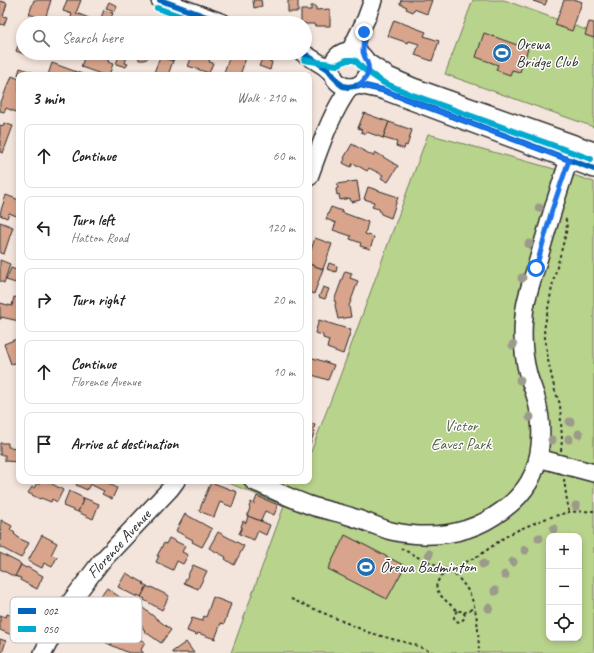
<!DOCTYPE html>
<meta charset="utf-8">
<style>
body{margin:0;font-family:Caveat,sans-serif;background:#f2f2f2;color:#222}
.controls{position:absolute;right:12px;bottom:12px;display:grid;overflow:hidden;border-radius:8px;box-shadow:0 2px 6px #0003}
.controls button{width:36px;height:36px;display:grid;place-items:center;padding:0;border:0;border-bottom:1px solid #e0e0e0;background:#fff;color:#222;font:20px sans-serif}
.stop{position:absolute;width:12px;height:12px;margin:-9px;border:3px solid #1a73e8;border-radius:50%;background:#fff}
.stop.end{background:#1a73e8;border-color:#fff;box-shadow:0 1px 4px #0008}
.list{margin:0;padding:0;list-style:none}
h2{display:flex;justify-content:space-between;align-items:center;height:52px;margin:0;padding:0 16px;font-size:17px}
h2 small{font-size:13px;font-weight:400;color:#767676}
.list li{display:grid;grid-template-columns:26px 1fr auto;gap:12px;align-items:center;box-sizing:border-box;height:64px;margin:0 8px 8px;padding:0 8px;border:1px solid #e0e0e0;border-radius:8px}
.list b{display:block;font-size:15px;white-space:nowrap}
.list p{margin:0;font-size:13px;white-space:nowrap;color:#767676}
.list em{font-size:13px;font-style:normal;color:#767676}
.icon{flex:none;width:22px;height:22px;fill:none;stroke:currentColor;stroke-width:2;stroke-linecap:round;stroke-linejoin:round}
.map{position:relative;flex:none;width:594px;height:653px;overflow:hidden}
.search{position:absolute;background:#fff;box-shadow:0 2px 6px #0003;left:16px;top:16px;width:296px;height:44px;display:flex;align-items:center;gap:10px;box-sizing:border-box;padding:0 14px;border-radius:22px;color:#767676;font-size:15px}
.panel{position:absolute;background:#fff;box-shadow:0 2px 6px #0003;left:16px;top:72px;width:296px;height:412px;border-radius:8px}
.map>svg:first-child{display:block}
</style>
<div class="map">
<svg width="594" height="653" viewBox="0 0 594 653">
<rect width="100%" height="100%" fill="#f3e4dc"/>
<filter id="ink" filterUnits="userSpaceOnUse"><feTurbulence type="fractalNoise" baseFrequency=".025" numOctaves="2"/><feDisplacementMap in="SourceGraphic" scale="8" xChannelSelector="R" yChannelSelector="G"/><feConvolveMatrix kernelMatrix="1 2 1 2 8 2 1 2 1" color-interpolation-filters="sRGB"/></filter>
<g filter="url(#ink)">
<g fill="#b8d38b" stroke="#727f5b" fill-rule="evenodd">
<path d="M473 0H504L594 33V127L445 74Z"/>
<path d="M428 134 558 170 594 182V653H231L284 506 224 481H309V457L340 376ZM549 536H579V638H549Z"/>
</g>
<g fill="#d8a58c" stroke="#2b2b2b">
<path d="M34 0H51L46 16 40 18 29 14Z"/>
<path d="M67 0H81L76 13 89 18 88 23H69L72 14 63 11Z"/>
<path d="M253 0H261L262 6 254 8Z"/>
<rect x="288" y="0" width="10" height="12"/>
<path d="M401 0H432L427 14 414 9 413 12 406 9 407 7 400 4Z"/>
<path d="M534 0H547L545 5 533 1Z"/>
<path d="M564 0H577L582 2 572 31 555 25Z"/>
<path d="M0 1 7 3 3 16 7 17 4 25 0 24Z"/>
<path d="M109 2 117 6 115 11 106 8Z"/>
<path d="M311 6H316V10L330 9V26H315L314 24H305V23H301V10H311Z"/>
<path d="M104 10 113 13 111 18 123 23H99Z"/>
<path d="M394 20 426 32 424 36 439 41 432 61 415 55 419 44 409 41 408 43 388 36Z"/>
<path d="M589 22 594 23V38L585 35Z"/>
<path d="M23 33V53H41L39 57 33 54 32 57 16 51Z"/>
<path d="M484 33 528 49 520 72 512 70 510 75 496 70 498 65 476 57Z"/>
<path d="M89 53H101V55H103L102 57 109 59 108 62 113 64 109 75H104L81 67 85 55 88 56Z"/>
<path d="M120 53H128L125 63 128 64 126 67 116 64Z"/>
<path d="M138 53H151V54H149L150 56 145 60H139Z"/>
<path d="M161 53H177L173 61 160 57Z"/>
<path d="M197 53H212L209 62 213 63 209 73 188 66 192 56 195 57Z"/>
<path d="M231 53 246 58 240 75H223Z"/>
<path d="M160 57 173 61 168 75H153Z"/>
<path d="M262 59 272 62 270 70 259 66Z"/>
<path d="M52 63 85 75H48Z"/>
<path d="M20 68 32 72 31 75H18Z"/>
<path d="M12 76 19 79V104L16 112 6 108 4 112 0 111V101L2 100 8 84H9Z"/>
<path d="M364 113 389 122 383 138 367 132 366 134 361 132 362 130 358 128Z"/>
<path d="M389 122 412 130 407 146 405 145 404 149 396 146 397 142 383 138Z"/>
<path d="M4 123 13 126 3 153 0 152V125L3 126Z"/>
<path d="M352 144 373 156 375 152 398 166 388 182 381 178 383 175 369 168 367 171 353 163 351 167 343 163 345 159 344 158Z"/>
<path d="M357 181 360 200 351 202 350 198 340 200 339 194 337 195 336 189 338 188 337 184Z"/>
<path d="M368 187 398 197 391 218 381 214 379 209 372 207 374 202 364 199Z"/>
<path d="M6 195 19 200V217L9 213 7 218 0 215 1 210Z"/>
<path d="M331 207 342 211 341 212 368 222 365 234 374 237 370 249 360 246 361 243 350 239 351 236 333 230 336 223 326 219Z"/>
<path d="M0 222 13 227 4 254 0 253Z"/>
<path d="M315 238 332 244 323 269 309 264V256Z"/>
<path d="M0 260 10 264 4 283 0 281Z"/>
<path d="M329 263 337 266 336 272 327 269Z"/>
<path d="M309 264 323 269 314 294 309 292Z"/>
<path d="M11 268 19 271V284L6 280Z"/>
<path d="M345 271 352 273 350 278 358 281 349 306 351 317 338 319 335 305 336 302 334 301Z"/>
<path d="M323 287 329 289 325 299 319 297Z"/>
<path d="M14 297 19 298V321L1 317V319H0V303L12 306Z"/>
<path d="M319 320 351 330 343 354 327 348 329 340 323 338V335L315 333Z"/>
<path d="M19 338V362L11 364 4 344Z"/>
<path d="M310 357 334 365 328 380 309 374V361Z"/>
<path d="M309 422 315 425 313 430 315 431 309 446Z"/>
<path d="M0 443H8V447L19 448V462L5 461V455H0Z"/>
<path d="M40 481H47L63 490 57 502 52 499 51 502 41 498 40 499 28 493 32 487 34 488 37 483 39 484Z"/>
<path d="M78 481H109L108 483 117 488 112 499 102 494 104 491 90 484 87 490 76 485Z"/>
<path d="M211 482 237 492 232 507 220 502 214 517 199 511Z"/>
<path d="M69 491 84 498 78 512 63 506Z"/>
<path d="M257 496 278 505 274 515 265 511 261 521 247 516 250 508 249 507 251 502 254 504Z"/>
<path d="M84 498 99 504 93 519 78 512Z"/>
<path d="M185 514 212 529 202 547 192 542 193 540 176 531Z"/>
<path d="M248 516 270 525 266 535 258 531 254 540 239 534 242 527H241L243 521 246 523Z"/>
<path d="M1 520 12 526 10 530 15 533 14 534 18 537V538L29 543 21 558 0 547Z"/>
<path d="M218 532 244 546 234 565 225 559 226 557 209 548Z"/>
<path d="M42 535 57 543 51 555 57 557 52 567 44 563 42 568 28 561Z"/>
<path d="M345 535 405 566 387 599 328 569Z"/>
<path d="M169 538 185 546 182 552 188 555 183 564 177 561 173 570 156 562 159 556H157L164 543 166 544Z"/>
<path d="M0 553 21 564 15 577 0 569Z"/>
<path d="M21 565 26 568 27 567 43 576 37 589 20 580 21 578 15 576Z"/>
<path d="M193 565 207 571 198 589 184 583Z"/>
<path d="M126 573 144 583 143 584 147 586 141 597 137 595V597L118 587Z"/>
<path d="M147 586 150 588 151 587 169 596 162 610 144 600 145 599 141 597Z"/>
<path d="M107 588 136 609 126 622 108 611 109 610 105 607 107 604 99 599Z"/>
<path d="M213 597 231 604 224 624 221 623 215 639 198 633 197 635 187 631 192 618 202 621 204 616 206 617Z"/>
<path d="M143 608 171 630 161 643 144 631 145 630 143 629 142 625 135 619Z"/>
<path d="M7 614 21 619 14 636 0 630V615L6 617Z"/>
<path d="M93 617 119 629 111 645 86 633Z"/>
<path d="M119 629 145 642 141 650 143 652V653H129L111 645Z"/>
<path d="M0 639 6 641 2 653H0Z"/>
<path d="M186 642 194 653H172V652Z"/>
</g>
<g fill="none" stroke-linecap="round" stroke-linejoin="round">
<g stroke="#2b2b2b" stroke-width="20">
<g id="minor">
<path d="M160 0 223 23"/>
<path d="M350 51 366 19 373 0"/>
<circle cx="350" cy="69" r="18"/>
<path d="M303 53 324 66 332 73"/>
<path d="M367 62 388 76 413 87 594 151"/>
<path d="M359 85 382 90 594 169"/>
<path d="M309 177C321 145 330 115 350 87"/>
<path d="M538 458 594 473"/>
<path d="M253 481C271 489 290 498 309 505 323 510 338 512 352 517 365 521 378 527 391 531 432 540 470 535 503 510 526 493 537 474 540 446 542 430 540 413 536 398 534 390 530 382 528 374 523 355 522 336 524 316 525 299 532 281 537 264 547 229 557 194 569 160"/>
<path d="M43 653 69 604 100 563 170 489 176 481"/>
</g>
</g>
<g stroke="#2b2b2b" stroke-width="2" stroke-dasharray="3 3" stroke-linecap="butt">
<path d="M561 451 562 440 560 404 555 391 548 360 544 330 553 282 566 233 567 223 565 218"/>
<path d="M564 479 566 494 569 512"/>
<path d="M401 548C411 554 421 559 432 563 438 566 446 568 451 572 478 591 478 623 479 653"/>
<path d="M447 570C444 574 439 578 437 583 433 593 451 604 457 611H462L465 615V617C459 627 449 619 457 611"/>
<path d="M450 571 452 569 480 555 505 537 518 530 544 519 569 512 594 511"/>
<path d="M291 599 370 633 415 645 434 653"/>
<path d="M464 613 467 611 474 608"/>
</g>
<use href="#minor" stroke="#fff" stroke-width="17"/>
<g stroke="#fff" stroke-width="9">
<g id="bus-1">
<path d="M160 0 223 23"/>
<path d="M303 53 328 69 339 83 343 86 348 87 361 85 382 90 594 169"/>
</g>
</g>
<g stroke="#fff" stroke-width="9">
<g id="bus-2">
<path d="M157 8 200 23"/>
<path d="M304 60 337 65 347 60H353L356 61 362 68 384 83 410 94 591 159"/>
</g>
</g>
<use href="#bus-1" stroke="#0065bd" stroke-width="6"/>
<use href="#bus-2" stroke="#00a9ce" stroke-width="6"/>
</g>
<g fill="#9c9a8b">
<circle cx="539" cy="208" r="4.5"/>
<circle cx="529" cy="244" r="4.5"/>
<circle cx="522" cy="278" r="4.5"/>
<circle cx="513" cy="345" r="4.5"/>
<circle cx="520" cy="380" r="4.5"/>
<circle cx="530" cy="417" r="4.5"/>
<circle cx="570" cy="422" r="4.5"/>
<circle cx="579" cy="434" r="4.5"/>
<circle cx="569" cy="439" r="4.5"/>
<circle cx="552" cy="440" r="4.5"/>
<circle cx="576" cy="506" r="4.5"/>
<circle cx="554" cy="529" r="4.5"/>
<circle cx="539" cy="538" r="4.5"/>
<circle cx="525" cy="550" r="4.5"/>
<circle cx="429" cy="554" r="4.5"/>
<circle cx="513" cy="562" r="4.5"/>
<circle cx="483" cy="564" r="4.5"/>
<circle cx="505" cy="575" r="4.5"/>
<circle cx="495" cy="591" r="4.5"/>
<circle cx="489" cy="608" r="4.5"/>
</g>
</g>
<g fill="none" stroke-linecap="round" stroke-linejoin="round" filter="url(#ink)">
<path stroke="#1a73e8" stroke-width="5" d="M364 32C364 39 363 46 363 52 364 56 365 58 367 62 371 71 366 79 359 85L382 90 569 160 552 210 536 268"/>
</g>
<defs>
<g id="stadium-disc" transform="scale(1)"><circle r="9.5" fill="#1f6fb2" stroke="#fff"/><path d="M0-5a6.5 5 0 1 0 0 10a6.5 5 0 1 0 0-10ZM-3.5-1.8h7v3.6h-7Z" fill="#fff"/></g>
</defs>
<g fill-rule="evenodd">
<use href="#stadium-disc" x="502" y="53"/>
<use href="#stadium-disc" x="366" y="567"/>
</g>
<g text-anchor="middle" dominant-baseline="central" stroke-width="3" stroke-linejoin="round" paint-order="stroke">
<g font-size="16" fill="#2b2b2b" stroke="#fff" text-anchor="start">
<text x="516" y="44">Orewa<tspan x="516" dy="18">Bridge Club</tspan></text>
<text x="380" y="567">Ōrewa Badminton</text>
</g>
<g font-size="16" fill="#555d48" stroke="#fff">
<text x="461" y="426">Victor<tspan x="461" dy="18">Eaves Park</tspan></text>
</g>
<g font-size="16" fill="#2b2b2b" stroke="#fff">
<text transform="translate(119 544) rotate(-48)">Florence Avenue</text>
</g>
</g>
<rect x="10" y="597" width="132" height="46" rx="6" fill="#fff" stroke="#bfbfbf" stroke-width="1"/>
<rect x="18" y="608" width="18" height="6" fill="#0065bd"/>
<rect x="18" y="626" width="18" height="6" fill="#00a9ce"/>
<g font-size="11" fill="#2b2b2b">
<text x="43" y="615">002</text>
<text x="43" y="633">050</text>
</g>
</svg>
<div class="controls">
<button>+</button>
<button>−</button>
<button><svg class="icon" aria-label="locate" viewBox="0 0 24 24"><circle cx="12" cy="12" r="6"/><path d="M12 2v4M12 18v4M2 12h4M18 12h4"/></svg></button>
</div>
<div class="stop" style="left:536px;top:268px"></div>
<div class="stop end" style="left:364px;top:32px"></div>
<div class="search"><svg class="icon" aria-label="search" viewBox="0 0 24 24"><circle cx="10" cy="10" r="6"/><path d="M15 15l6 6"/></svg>Search here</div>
<section class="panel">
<h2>3 min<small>Walk · 210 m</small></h2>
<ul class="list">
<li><svg class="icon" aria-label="ahead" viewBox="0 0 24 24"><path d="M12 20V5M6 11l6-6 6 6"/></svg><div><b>Continue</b></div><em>60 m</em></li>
<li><svg class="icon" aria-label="left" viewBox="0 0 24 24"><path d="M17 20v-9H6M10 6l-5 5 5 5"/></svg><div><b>Turn left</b><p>Hatton Road</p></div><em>120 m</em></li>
<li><svg class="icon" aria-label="right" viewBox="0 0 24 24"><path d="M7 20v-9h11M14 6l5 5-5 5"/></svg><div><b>Turn right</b></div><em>20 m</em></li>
<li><svg class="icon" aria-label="ahead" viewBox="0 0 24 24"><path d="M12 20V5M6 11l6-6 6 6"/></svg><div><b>Continue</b><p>Florence Avenue</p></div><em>10 m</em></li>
<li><svg class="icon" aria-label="arrive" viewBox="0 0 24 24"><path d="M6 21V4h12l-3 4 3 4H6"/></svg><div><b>Arrive at destination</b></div></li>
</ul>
</section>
</div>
